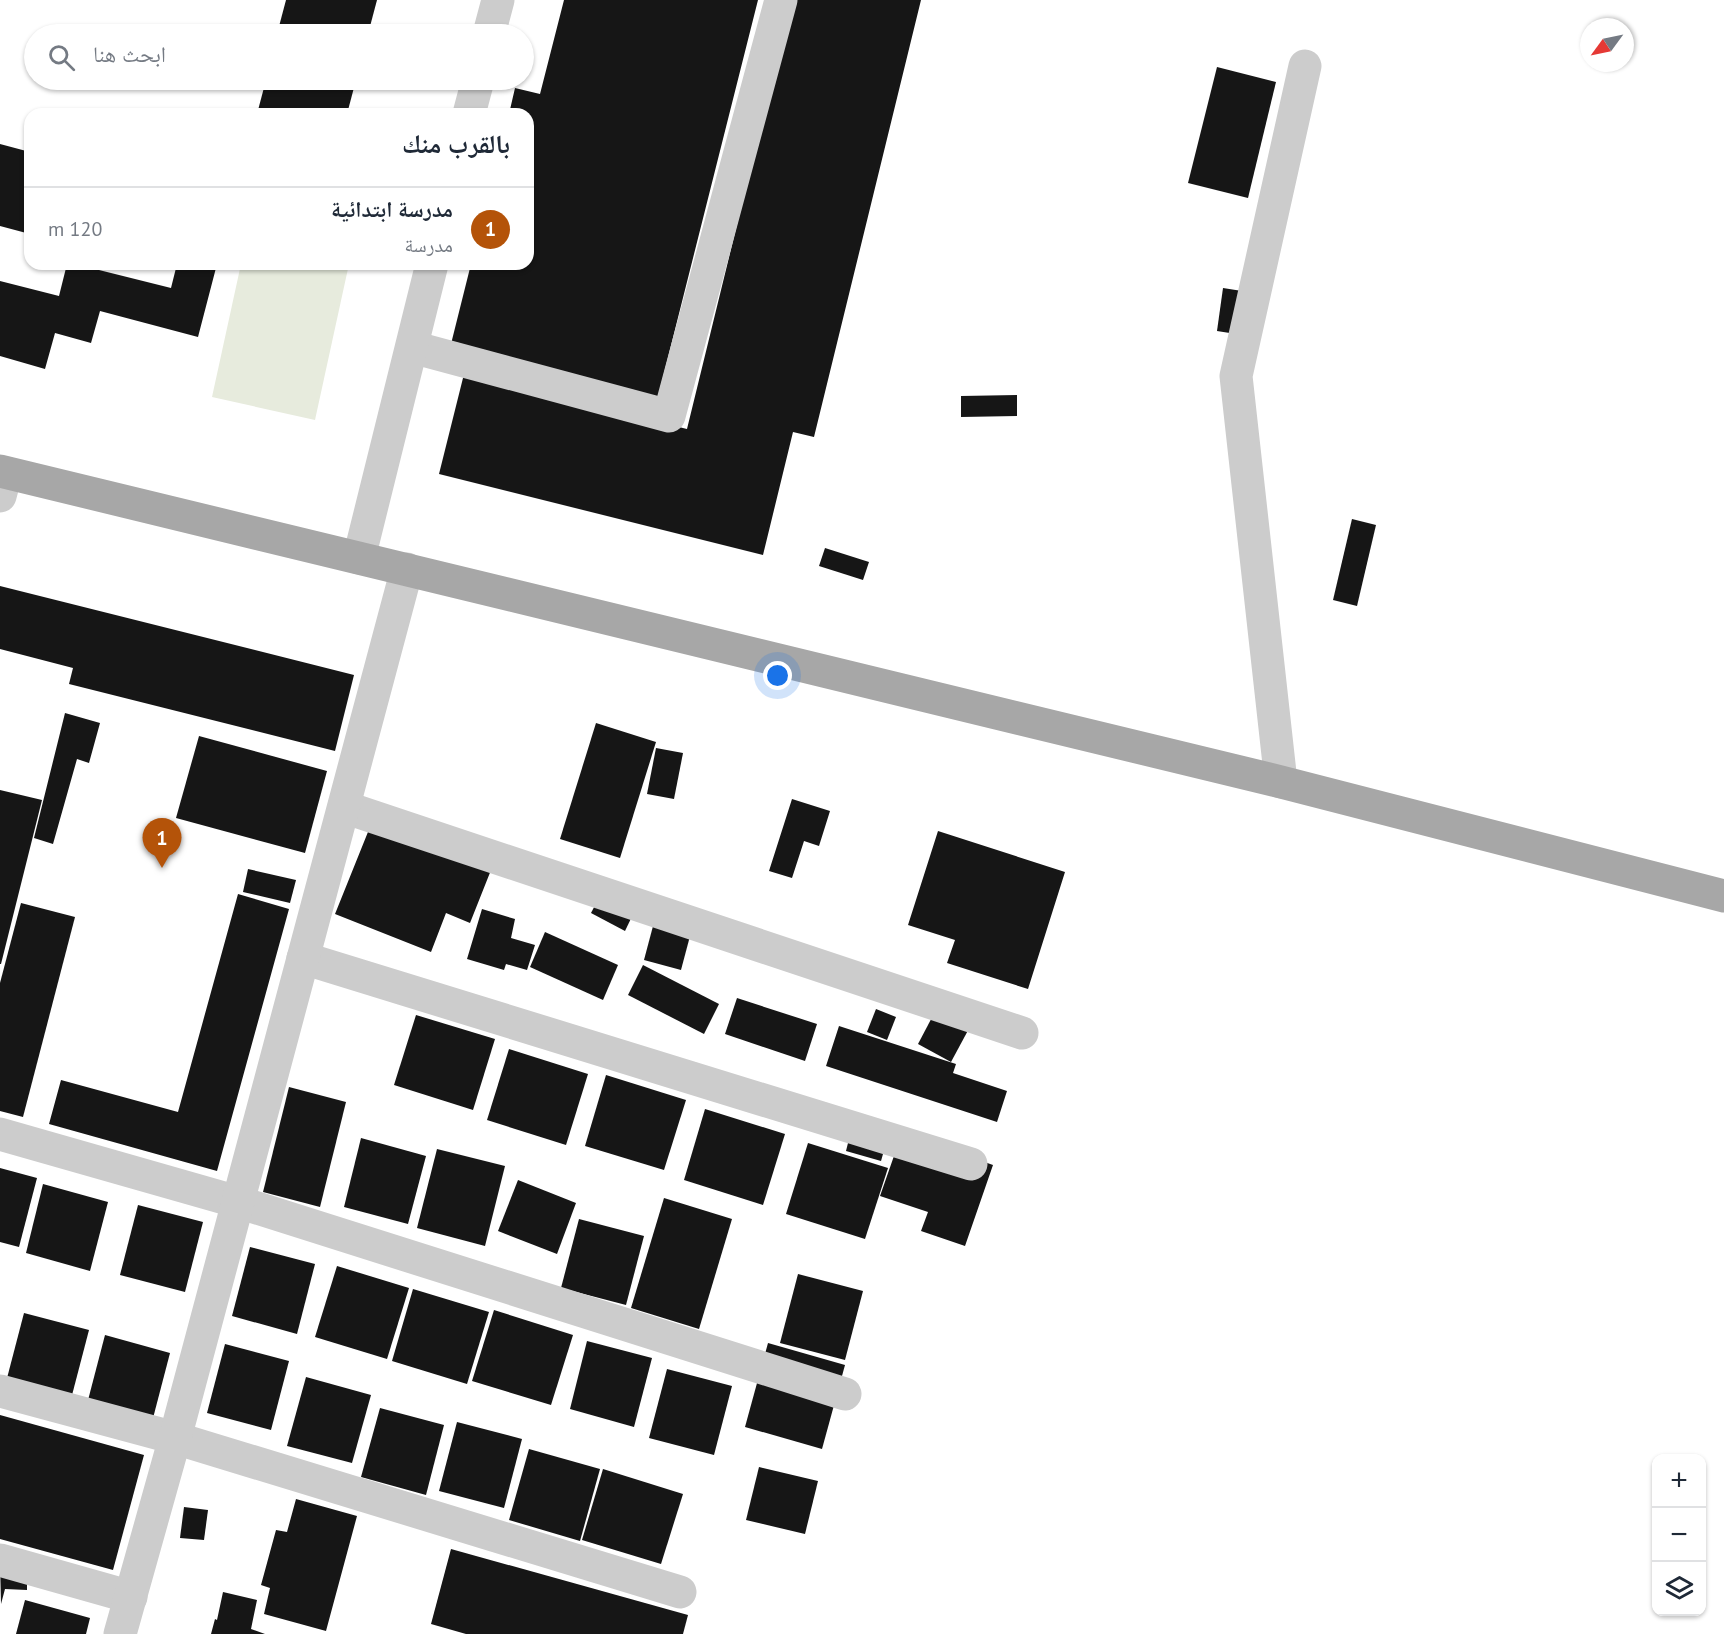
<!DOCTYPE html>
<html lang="ar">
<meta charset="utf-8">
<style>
body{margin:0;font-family:"PT Sans","Noto Naskh Arabic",sans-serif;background:#f2f2f3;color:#1f2937;direction:rtl}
.controls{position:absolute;right:18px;bottom:18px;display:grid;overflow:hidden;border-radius:12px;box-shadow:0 2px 4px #0004}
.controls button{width:54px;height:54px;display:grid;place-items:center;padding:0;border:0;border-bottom:2px solid #e0e1e3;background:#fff;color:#1f2937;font:30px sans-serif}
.compass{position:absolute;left:1580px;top:18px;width:54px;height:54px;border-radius:50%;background:#fff;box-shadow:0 2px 4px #0004;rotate:237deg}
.you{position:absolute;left:778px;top:676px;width:21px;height:21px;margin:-15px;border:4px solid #fff;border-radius:50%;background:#1a73e8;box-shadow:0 0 0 9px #1a73e833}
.badge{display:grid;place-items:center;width:39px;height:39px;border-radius:50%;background:#b45309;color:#fff;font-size:20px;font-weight:700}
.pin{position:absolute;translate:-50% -50px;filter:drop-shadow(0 2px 3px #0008)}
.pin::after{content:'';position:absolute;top:32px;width:21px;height:18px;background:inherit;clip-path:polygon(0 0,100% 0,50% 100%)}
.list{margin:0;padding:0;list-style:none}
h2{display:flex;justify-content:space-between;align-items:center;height:78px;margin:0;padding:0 24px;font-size:26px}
h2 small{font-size:20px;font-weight:400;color:#747a83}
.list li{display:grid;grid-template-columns:39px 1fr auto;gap:18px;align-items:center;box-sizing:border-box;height:84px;padding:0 24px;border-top:2px solid #e0e1e3}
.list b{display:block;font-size:22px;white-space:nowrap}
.list p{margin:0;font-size:20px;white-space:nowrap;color:#747a83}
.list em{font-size:20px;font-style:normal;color:#747a83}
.icon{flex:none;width:33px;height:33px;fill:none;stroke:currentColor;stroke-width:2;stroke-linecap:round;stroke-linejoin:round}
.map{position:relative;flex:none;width:1724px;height:1634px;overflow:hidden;direction:ltr}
.search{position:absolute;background:#fff;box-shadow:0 2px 4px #0004;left:24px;top:24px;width:510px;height:66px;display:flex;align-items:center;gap:15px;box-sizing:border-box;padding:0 21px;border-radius:33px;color:#747a83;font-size:22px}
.panel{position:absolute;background:#fff;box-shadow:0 2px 4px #0004;left:24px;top:108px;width:510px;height:162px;border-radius:18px;direction:rtl}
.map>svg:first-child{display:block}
</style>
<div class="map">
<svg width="1724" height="1634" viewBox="0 0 1724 1634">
<rect width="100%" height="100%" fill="#fff"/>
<path fill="#e7ebdd" d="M241 264H349L315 420 212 397Z"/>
<g fill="#161616">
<path d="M286 0H377L368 34H277Z"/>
<path d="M564 0H758L657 401 450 348 471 264H528V114H509L515 88 540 94Z"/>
<path d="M792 0H921L814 437 793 432 763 555 439 474 464 374 687 429Z"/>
<path d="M1217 67 1276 82 1248 198 1188 183Z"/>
<path d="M266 80H356L347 114H257Z"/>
<path d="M0 144 30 152V234L0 226Z"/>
<path d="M67 264H97L95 269 171 288 177 264H217L198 337 100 311 91 343 55 333 45 369 0 356V281L59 296Z"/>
<path d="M1223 288 1242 291 1236 334 1217 331Z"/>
<path d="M1017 395V416L961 417V396Z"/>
<path d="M1352 519 1376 525 1357 606 1333 600Z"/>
<path d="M825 548 869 562 863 580 819 566Z"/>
<path d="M0 586 354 675 335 751 69 684 73 668 0 649Z"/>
<path d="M65 713 100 723 89 763 77 759 53 844 34 838Z"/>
<path d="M596 723 656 742 620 858 560 839Z"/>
<path d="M199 736 327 771 305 853 176 818Z"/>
<path d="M656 748 683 753 674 799 647 794Z"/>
<path d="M0 790 42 800 1 964H0Z"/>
<path d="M792 799 830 811 819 846 804 841 792 878 769 871Z"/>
<path d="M374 817 493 865 470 923 446 913 431 952 335 914Z"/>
<path d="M938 831 1065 872 1028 989 947 963 955 940 908 925Z"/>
<path d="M248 869 296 880 290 903 243 892Z"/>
<path d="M603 890 636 908 625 931 591 913Z"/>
<path d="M238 894 289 909 217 1171 49 1124 61 1080 178 1112Z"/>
<path d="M21 903 75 917 23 1117 0 1111V983Z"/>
<path d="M482 909 515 919 511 938 535 945 527 970 506 964 504 970 467 959Z"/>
<path d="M657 911 694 921 681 970 644 960Z"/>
<path d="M545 932 618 965 603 1000 530 967Z"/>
<path d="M643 965 719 1004 704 1034 628 995Z"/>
<path d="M737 998 817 1024 805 1061 725 1034Z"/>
<path d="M938 1006 972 1023 951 1062 918 1044Z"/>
<path d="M876 1009 896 1017 887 1040 867 1032Z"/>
<path d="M416 1015 495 1039 473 1110 394 1085Z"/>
<path d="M839 1026 956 1064 953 1073 1007 1091 997 1122 826 1066Z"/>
<path d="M509 1049 588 1074 566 1145 487 1120Z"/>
<path d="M606 1075 686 1100 664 1170 585 1146Z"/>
<path d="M289 1087 346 1102 320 1207 263 1192Z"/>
<path d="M705 1109 785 1134 763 1205 684 1180Z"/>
<path d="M853 1123 889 1133 881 1161 846 1151Z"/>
<path d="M902 1133 993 1165 965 1246 921 1231 928 1212 880 1196Z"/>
<path d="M361 1138 426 1156 408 1224 344 1207Z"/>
<path d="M808 1143 888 1168 865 1239 786 1214Z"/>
<path d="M437 1149 505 1166 485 1246 417 1228Z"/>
<path d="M0 1168 37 1178 19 1247 0 1242Z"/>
<path d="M518 1180 576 1203 557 1254 498 1231Z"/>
<path d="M43 1184 108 1202 90 1271 26 1253Z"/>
<path d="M664 1198 732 1219 699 1329 631 1308Z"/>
<path d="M138 1205 203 1222 185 1292 120 1275Z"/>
<path d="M579 1219 644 1236 626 1305 561 1288Z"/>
<path d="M250 1247 315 1264 297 1334 232 1316Z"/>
<path d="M337 1266 409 1288 387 1359 315 1337Z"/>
<path d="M798 1274 863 1291 845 1360 780 1343Z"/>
<path d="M413 1289 489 1312 467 1384 392 1361Z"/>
<path d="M494 1310 573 1335 551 1405 472 1381Z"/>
<path d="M24 1313 89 1330 71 1399 6 1382Z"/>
<path d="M105 1335 170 1353 152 1422 87 1404Z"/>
<path d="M587 1341 652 1358 634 1427 570 1409Z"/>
<path d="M768 1343 845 1365 822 1449 745 1427Z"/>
<path d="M225 1344 289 1361 271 1430 207 1413Z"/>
<path d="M667 1369 732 1386 714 1455 649 1438Z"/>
<path d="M306 1377 371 1395 352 1463 287 1446Z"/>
<path d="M380 1408 444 1425 426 1495 361 1477Z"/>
<path d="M0 1415 144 1455 113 1570 0 1539Z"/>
<path d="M457 1422 522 1439 504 1508 439 1491Z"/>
<path d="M529 1449 600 1469 580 1541 509 1520Z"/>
<path d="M759 1467 818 1481 805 1534 746 1520Z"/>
<path d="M603 1469 683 1494 661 1564 582 1540Z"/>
<path d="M296 1499 357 1516 326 1631 264 1614 270 1588 261 1585 276 1530 287 1532Z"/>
<path d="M184 1507 208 1510 204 1540 180 1538Z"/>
<path d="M451 1549 688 1615 683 1634H466L431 1624Z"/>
<path d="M0 1562 27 1564V1590L5 1589 1 1604Z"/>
<path d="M223 1592 257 1600 251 1629 265 1634H211L215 1619 217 1620Z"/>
<path d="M25 1600 90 1618 86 1634H16Z"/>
</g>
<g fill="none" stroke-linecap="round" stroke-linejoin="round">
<g stroke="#ccc" stroke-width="33">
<path d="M489 34 498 0"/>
<path d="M469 114 478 80"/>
<path d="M412 347 669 416 781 0"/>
<path d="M0 496 6 473"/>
<path d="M359 558 432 264"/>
<path d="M1281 782 1236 376 1305 66"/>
<path d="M344 807 1022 1033"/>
<path d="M303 958 971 1164"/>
<path d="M0 1134 238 1202 845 1394"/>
<path d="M0 1391 175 1438 680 1592"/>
<path d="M0 1560 131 1597"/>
<path d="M120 1634 175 1438 407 569"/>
</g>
<path stroke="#a7a7a7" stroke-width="33" d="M0 471 1281 782 1724 896"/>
</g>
</svg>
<div class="controls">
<button>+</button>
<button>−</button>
<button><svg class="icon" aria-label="layers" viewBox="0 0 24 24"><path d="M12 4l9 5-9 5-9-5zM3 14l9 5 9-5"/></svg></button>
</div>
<svg class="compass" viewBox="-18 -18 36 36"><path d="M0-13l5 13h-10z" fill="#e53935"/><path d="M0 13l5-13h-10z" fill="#747a83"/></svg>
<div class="you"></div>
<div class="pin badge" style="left:162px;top:868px">1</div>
<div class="search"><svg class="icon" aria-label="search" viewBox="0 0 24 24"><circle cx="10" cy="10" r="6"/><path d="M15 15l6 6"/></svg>ابحث هنا</div>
<section class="panel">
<h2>بالقرب منك<small></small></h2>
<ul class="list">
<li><span class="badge">1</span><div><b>مدرسة ابتدائية</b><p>مدرسة</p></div><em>120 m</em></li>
</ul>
</section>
</div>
